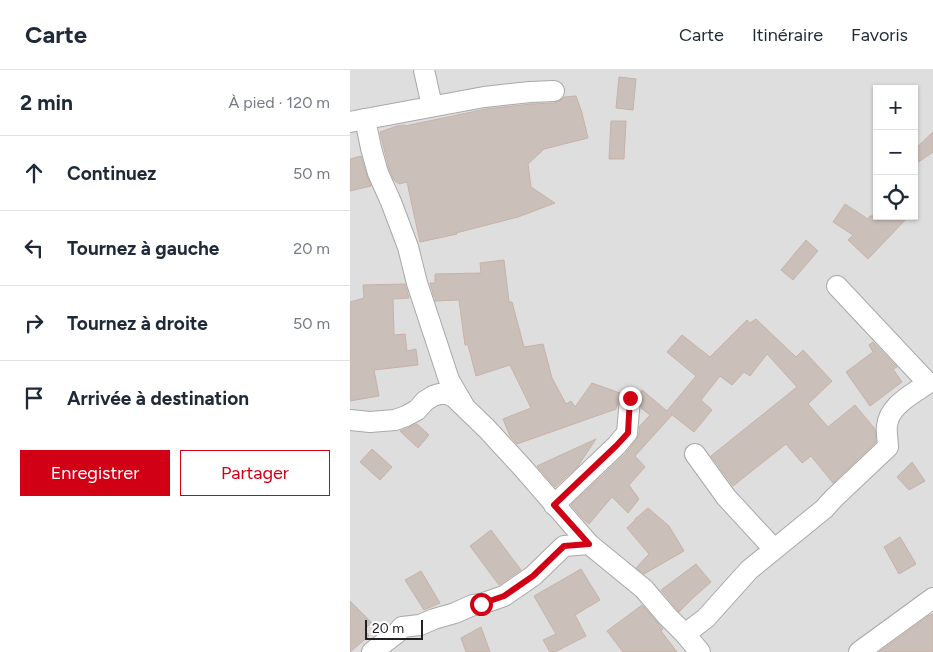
<!DOCTYPE html>
<html lang="fr">
<meta charset="utf-8">
<style>
body{margin:0;font-family:Figtree,sans-serif;background:#f2f2f3;color:#1f2937}
.controls{position:absolute;right:15px;top:15px;display:grid;overflow:hidden;border-radius:0px;box-shadow:0 1px 4px #0004}
.controls button{width:45px;height:45px;display:grid;place-items:center;padding:0;border:0;border-bottom:1px solid #e0e1e3;background:#fff;color:#1f2937;font:25px sans-serif}
.scale{position:absolute;left:15px;bottom:12px;width:58px;box-sizing:border-box;padding-left:5px;border:2px solid #212121;border-top:0;font-size:14px;line-height:18px;white-space:nowrap;color:#212121;-webkit-text-stroke:4px #fff;paint-order:stroke}
.stop{position:absolute;width:15px;height:15px;margin:-11px;border:4px solid #d20014;border-radius:50%;background:#fff}
.stop.end{background:#d20014;border-color:#fff;box-shadow:0 1px 5px #0008}
.list{margin:0;padding:0;list-style:none}
h2{display:flex;justify-content:space-between;align-items:center;height:65px;margin:0;padding:0 20px;font-size:21px}
h2 small{font-size:16px;font-weight:400;color:#747a83}
.list li{display:grid;grid-template-columns:32px 1fr auto;gap:15px;align-items:center;box-sizing:border-box;height:75px;padding:0 20px;border-top:1px solid #e0e1e3}
.list b{display:block;font-size:19px;white-space:nowrap}
.list em{font-size:16px;font-style:normal;color:#747a83}
.actions{display:flex;gap:10px;padding:15px 20px}
.actions a{flex:1;padding:11px 0;border:1px solid #d20014;border-radius:0px;text-align:center;font-size:18px;color:#d20014}
.actions .main{background:#d20014;color:#fff}
.icon{flex:none;width:28px;height:28px;fill:none;stroke:currentColor;stroke-width:2;stroke-linecap:round;stroke-linejoin:round}
.map{position:relative;flex:none;width:583px;height:582px;overflow:hidden}
header{display:flex;align-items:center;gap:30px;box-sizing:border-box;height:70px;padding:0 25px;background:#fff;border-bottom:1px solid #e0e1e3}
header strong{font-size:24px}
nav{display:flex;gap:28px;margin-inline-start:auto;font-size:18px}
main{display:flex}
aside{flex:1;background:#fff}
.map>svg:first-child{display:block}
</style>
<header>
<strong>Carte</strong>
<nav><a>Carte</a><a>Itinéraire</a><a>Favoris</a></nav>
</header>
<main>
<aside>
<h2>2 min<small>À pied · 120 m</small></h2>
<ul class="list">
<li><svg class="icon" aria-label="ahead" viewBox="0 0 24 24"><path d="M12 20V5M6 11l6-6 6 6"/></svg><div><b>Continuez</b></div><em>50 m</em></li>
<li><svg class="icon" aria-label="left" viewBox="0 0 24 24"><path d="M17 20v-9H6M10 6l-5 5 5 5"/></svg><div><b>Tournez à gauche</b></div><em>20 m</em></li>
<li><svg class="icon" aria-label="right" viewBox="0 0 24 24"><path d="M7 20v-9h11M14 6l5 5-5 5"/></svg><div><b>Tournez à droite</b></div><em>50 m</em></li>
<li><svg class="icon" aria-label="arrive" viewBox="0 0 24 24"><path d="M6 21V4h12l-3 4 3 4H6"/></svg><div><b>Arrivée à destination</b></div></li>
</ul>
<div class="actions"><a class="main">Enregistrer</a><a>Partager</a></div>
</aside>
<div class="map">
<svg width="583" height="582" viewBox="0 0 583 582">
<rect width="100%" height="100%" fill="#f2ede7"/>
<path fill="#dfdede" fill-rule="evenodd" d="M0 0H583V582H0ZM527 19H564V146H527Z"/>
<g fill="#cbbfb9" stroke="#c6b2a8">
<path d="M269 7 286 9 283 40 266 38Z"/>
<path d="M226 26 232 43 238 68 194 79 178 94 181 117 205 133 168 147 106 163 107 164 70 172 57 112 49 114 44 110 39 99 30 62 47 56 55 55V56L136 39 181 34 204 33 210 31 214 27Z"/>
<path d="M261 51H276L274 89H259Z"/>
<path d="M583 62V82L564 95V80Z"/>
<path d="M11 86 17 106 21 116 0 121V89Z"/>
<path d="M495 134 518 149 520 146H559L518 189 498 170 503 165 483 152Z"/>
<path d="M456 170 468 181 443 210 431 200Z"/>
<path d="M154 190 159 232H162L174 277 193 274 202 308 216 334 221 331 225 337 242 313 270 323 267 336 266 339 167 374 160 366 153 349 181 338 160 295 126 306 118 275H115L109 230 85 231V227H84L80 213H85V204L131 203 130 193Z"/>
<path d="M55 214 59 228 43 229 44 265 55 264 57 281 66 279 68 295 24 300 29 326 0 331V232L14 228 13 215Z"/>
<path d="M406 249 446 287 453 280 482 311 458 334 478 357 505 335 525 359 526 372 483 413 461 386 452 393 436 374 383 416 361 386 447 317 417 284 400 306 394 302 382 315 370 306 351 330 362 340 344 362 321 344 322 345 285 386 295 397 279 415 289 429 278 443 262 427 239 454 232 448 221 435 275 384 286 370 289 364V357L300 345 291 338 292 330 290 323 292 320 317 341 346 306 317 282 332 265 360 287 397 250 400 253Z"/>
<path d="M523 272 547 297 543 299 552 312 520 336 496 302 523 282 519 275Z"/>
<path d="M67 354 79 365 68 378 50 361Z"/>
<path d="M246 369 228 396 205 417 187 396Z"/>
<path d="M22 379 42 397 30 410 10 392Z"/>
<path d="M562 392 575 411 559 420 547 407Z"/>
<path d="M298 438 319 456 334 481 294 504 286 498 299 484 277 458 285 450V449Z"/>
<path d="M141 460 171 500 149 515 120 476Z"/>
<path d="M550 467 566 494 549 504 534 477Z"/>
<path d="M346 494 361 512 344 527 329 542 311 520Z"/>
<path d="M231 499 250 530 225 545 236 566 205 582H200L193 570 206 564 184 526Z"/>
<path d="M71 501 90 533 74 540 55 510Z"/>
<path d="M0 531 22 553 14 559 19 566 0 582Z"/>
<path d="M292 535 313 559 311 561 327 582H273L257 561Z"/>
<path d="M583 544V582H529L578 546Z"/>
<path d="M131 557 140 582H116L111 568Z"/>
</g>
<g fill="none" stroke-linecap="round" stroke-linejoin="round">
<g stroke="#a8a8a8" stroke-width="22">
<g id="street">
<path d="M74 0 82 36"/>
<path d="M15 49 21 78 28 103 41 132 58 177 67 213 99 310 113 334"/>
<path d="M0 52 134 27 180 22 204 21"/>
<path d="M0 350 20 352 45 350 56 346 67 340 75 331 83 326 89 324H98L105 328 137 359 172 397 239 474 294 519 317 546 335 564 356 548 399 500 474 439 484 428 538 377C538 370 536 363 537 356 539 335 562 325 578 313L487 216"/>
<path d="M345 384 376 427 424 479"/>
<path d="M204 435 266 376 277 363 280 329"/>
<path d="M335 564 350 582"/>
<path d="M22 582 47 563 52 557 70 555 84 549 105 543 123 535 131 534 154 526 183 506 214 476 239 474"/>
<path d="M509 582 583 528"/>
</g>
</g>
<use href="#street" stroke="#fff" stroke-width="20"/>
</g>
<g fill="none" stroke-linecap="round" stroke-linejoin="round">
<path stroke="#d20014" stroke-width="6" d="M131 534 154 526 183 506 214 476 239 474 204 435 266 376 278 363 280 328"/>
</g>
</svg>
<div class="controls">
<button>+</button>
<button>−</button>
<button><svg class="icon" aria-label="locate" viewBox="0 0 24 24"><circle cx="12" cy="12" r="6"/><path d="M12 2v4M12 18v4M2 12h4M18 12h4"/></svg></button>
</div>
<div class="scale">20 m</div>
<div class="stop" style="left:131px;top:534px"></div>
<div class="stop end" style="left:280px;top:328px"></div>
</div>
</main>
